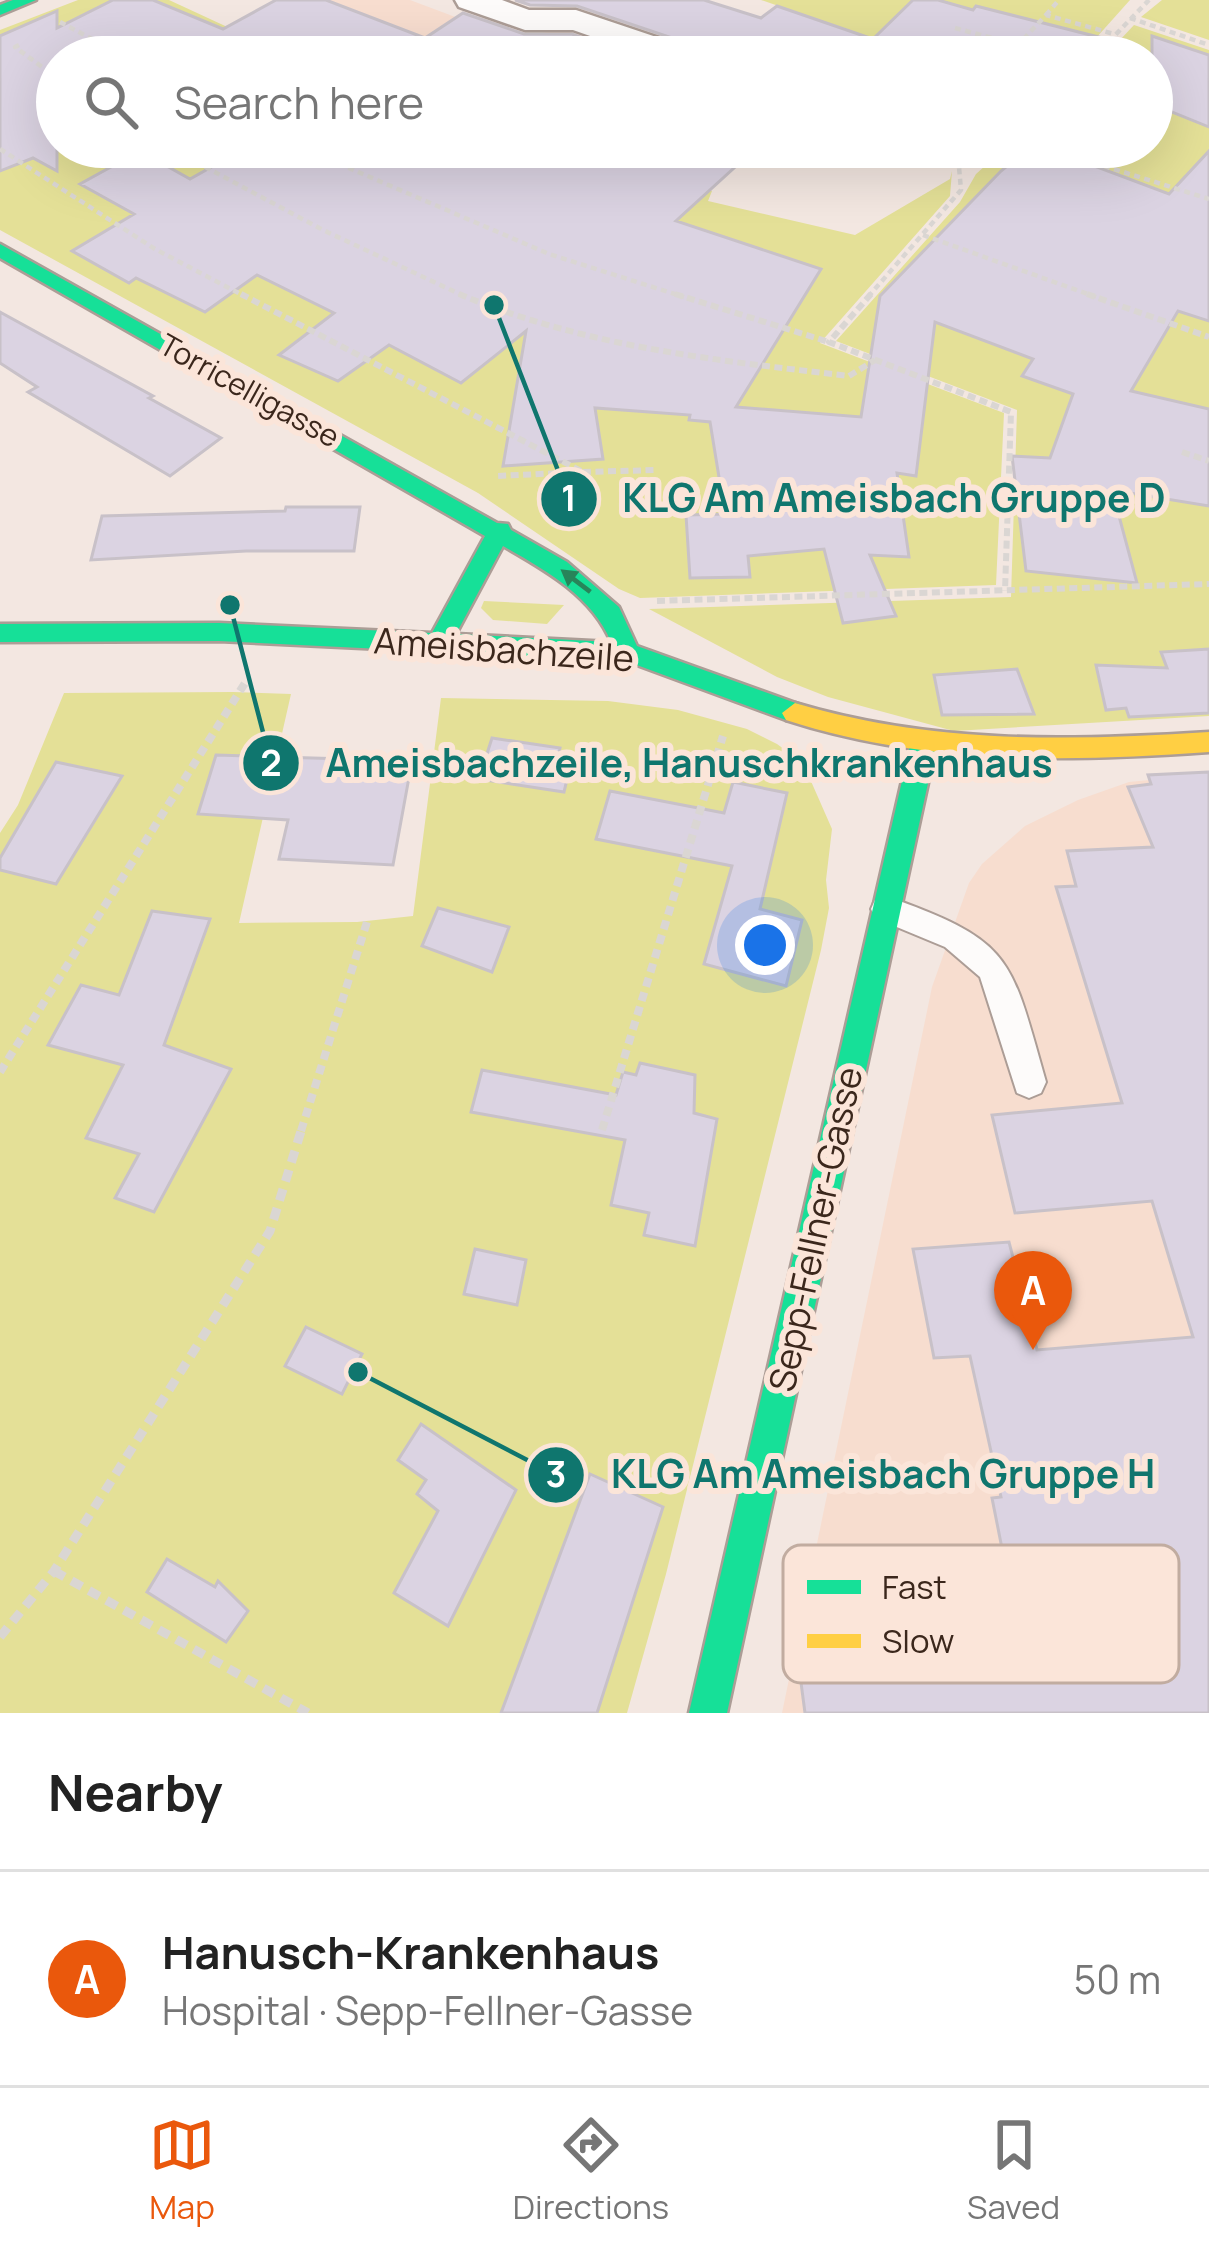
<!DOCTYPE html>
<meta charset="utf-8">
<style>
body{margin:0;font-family:Manrope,sans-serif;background:#f2f2f2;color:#222}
.you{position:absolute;left:765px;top:945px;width:42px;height:42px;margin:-30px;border:9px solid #fff;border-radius:50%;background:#1a73e8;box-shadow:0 0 0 18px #1a73e833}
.badge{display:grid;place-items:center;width:78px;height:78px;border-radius:50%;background:#ea580c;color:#fff;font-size:39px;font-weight:700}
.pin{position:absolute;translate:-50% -99px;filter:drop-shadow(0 3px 6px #0008)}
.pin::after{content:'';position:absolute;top:63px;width:42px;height:36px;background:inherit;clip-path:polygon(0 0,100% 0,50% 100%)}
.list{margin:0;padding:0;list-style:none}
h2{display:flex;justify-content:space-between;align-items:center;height:156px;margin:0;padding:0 48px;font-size:51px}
h2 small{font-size:39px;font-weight:400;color:#767676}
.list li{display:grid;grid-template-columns:78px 1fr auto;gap:36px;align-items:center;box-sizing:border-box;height:216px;padding:0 48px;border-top:3px solid #e0e0e0}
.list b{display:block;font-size:45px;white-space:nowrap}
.list p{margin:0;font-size:39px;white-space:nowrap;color:#767676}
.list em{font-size:39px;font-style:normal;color:#767676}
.icon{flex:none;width:66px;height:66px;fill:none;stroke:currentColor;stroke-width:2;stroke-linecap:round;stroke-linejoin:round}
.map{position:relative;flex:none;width:1209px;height:1713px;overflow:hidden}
.search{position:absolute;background:#fff;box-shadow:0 12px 48px #0002;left:36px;right:36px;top:36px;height:132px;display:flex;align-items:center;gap:30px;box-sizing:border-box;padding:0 42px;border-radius:66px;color:#767676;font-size:45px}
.sheet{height:372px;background:#fff}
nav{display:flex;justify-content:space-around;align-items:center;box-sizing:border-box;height:168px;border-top:3px solid #e0e0e0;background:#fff;font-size:33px;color:#767676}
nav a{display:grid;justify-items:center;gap:6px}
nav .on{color:#ea580c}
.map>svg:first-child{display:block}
</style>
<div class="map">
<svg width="1209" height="1713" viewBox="0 0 1209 1713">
<rect width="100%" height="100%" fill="#f3e7e1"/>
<g fill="#f7ddcf">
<path d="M276 0H410L514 39 562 29 640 57H292L226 27Z"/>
<path d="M1209 774V1713H782L932 987 969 883 982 864 1025 826 1078 800 1129 782Z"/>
</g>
<g fill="#e4e097">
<path d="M78 0H169L292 57H57V147H509L698 186 712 191 708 201 855 235 950 179 952 171 950 196 820 343 1004 413 996 585 640 598 619 589 478 493 0 230V30Z"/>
<path d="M761 0H1130L1079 57H926Z"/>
<path d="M1162 0H1209V40L1141 17Z"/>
<path d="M1134 25 1209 50V716L954 731 828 697 777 677 649 609 1011 597 1017 410 836 341 960 202 976 174 1006 147H1152V57H1104Z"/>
<path d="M484 601 564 605 547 624 493 620 481 608Z"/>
<path d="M233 692 291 694 239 923 357 922 413 916 441 698 608 701 678 710 747 729 777 744 803 763 832 829 826 880 829 908 821 950 666 1574 627 1713H0V833L18 805 64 693Z"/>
</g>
<g fill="#dbd3e2" stroke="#c8c1c8" stroke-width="3">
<path d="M113 0H153L223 29 276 0H326L425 38 463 13 524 34H572L636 57H57V171L33 158 0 171V36L57 11V28Z"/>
<path d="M515 0H704L761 18 777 6 905 50 904 57H704L696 46 577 6 530 5Z"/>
<path d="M913 0H938L973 10 976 6 1118 42 1116 57H940L875 37Z"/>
<path d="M1152 36 1209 55V127L1152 104Z"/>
<path d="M247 147H757L676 221 821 269 736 407 861 417 880 296 1001 171 1030 147H1044L1169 194 1209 151V321L1178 311 1131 391 1209 409V506L1112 490 1137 583 1026 571 1012 456 1050 458 1073 394 1022 376 1033 359 935 322 916 476 897 473 909 557 870 555 896 616 843 623 824 549 748 556 750 577 690 578 686 515 725 514 710 422 689 420 690 415 595 408 603 459 503 466 526 331 461 383 389 345 338 381 279 355 334 313 257 275 205 312 136 278 129 283 72 251 134 214 80 184 140 151 190 179Z"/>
<path d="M0 312 153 396 149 398 221 438 170 476 28 392 37 387 0 363Z"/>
<path d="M286 507H360L354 551H246L91 560 102 516 285 511Z"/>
<path d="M1209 649V713L1129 717 1126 708 1106 710 1096 665 1167 668 1161 652Z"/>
<path d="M1017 669 1034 714 942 715 934 675Z"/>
<path d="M492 738 560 748 559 752 573 754 564 792 479 779Z"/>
<path d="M216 755 412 761 393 865 279 859 288 820 198 814Z"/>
<path d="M56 762 122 776 56 884 0 870V858Z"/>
<path d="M1209 772V1713H805L800 1675 892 1670 889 1642 1018 1629 992 1498 1001 1497 970 1356 934 1358 913 1249 1009 1242 1037 1350 1193 1337 1152 1201 1015 1213 992 1115 1122 1103 1056 887 1076 886 1067 851 1153 847 1128 787 1151 784 1148 775Z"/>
<path d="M733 782 787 793 760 909 802 920 786 986 704 964 732 866 596 839 610 791 724 813Z"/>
<path d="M438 908 509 927 492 972 422 946Z"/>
<path d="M152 911 210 919 164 1045 231 1069 154 1212 115 1198 139 1154 86 1138 123 1065 48 1045 81 985 119 995Z"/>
<path d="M640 1063 695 1075 694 1113 717 1119 695 1246 644 1235 649 1213 611 1205 625 1140 471 1112 482 1070 616 1095 623 1072 636 1075Z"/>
<path d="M475 1249 526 1260 517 1305 464 1294Z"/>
<path d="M306 1327 362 1354 342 1394 285 1366Z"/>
<path d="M421 1424 516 1490 448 1626 394 1593 438 1511 417 1494 426 1480 398 1460Z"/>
<path d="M590 1474 663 1507 597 1713H501Z"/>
<path d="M167 1559 215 1587 218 1581 248 1611 226 1642 147 1592Z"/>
</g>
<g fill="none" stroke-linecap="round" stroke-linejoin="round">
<g stroke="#ac9d96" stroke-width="4">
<path id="lane" d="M886 896C1014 942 1010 956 1046 1082L1041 1093 1029 1098 1017 1093 980 977 945 947 875 918 871 909 875 900Z"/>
</g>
<g stroke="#ac9d96" stroke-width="5">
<path id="street" d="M455 0H502L529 10H576L695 50 700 57H650L573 30H525L459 7Z"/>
</g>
<g stroke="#ac9d96" stroke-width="5">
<g id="fast">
<path d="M13 0H36L0 15V5Z"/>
<path d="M0 244 497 523 508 524 511 530 567 562 619 607 637 646 804 706 808 713 804 720H786L626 661 219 641 0 642V624L219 623 432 633 485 536 0 258ZM503 546C545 570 592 596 611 642L456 634Z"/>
<path d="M923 736 936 746 727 1713H689L910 746Z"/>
</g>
</g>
<g stroke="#ac9d96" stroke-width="5">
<path id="slow" d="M795 703C932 744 1067 741 1209 732V752C1065 762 925 765 786 720L782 713Z"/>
</g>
<g stroke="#dad6d3" stroke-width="4.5" stroke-dasharray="6 4.5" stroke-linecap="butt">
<path d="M1046 15 1059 0"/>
<path d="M1130 18 1209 45"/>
<path d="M60 22 126 57"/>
<path d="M955 28 1018 45 1046 15 1114 34"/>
<path d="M19 45 15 47 57 78"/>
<path d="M1094 57 1149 0"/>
<path d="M168 147 323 230 466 297"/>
<path d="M300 147 549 254 684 297"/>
<path d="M933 147H954"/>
<path d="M1044 147 1209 199"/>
<path d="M0 149 155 249 246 297"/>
<path d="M336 163 362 147"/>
<path d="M923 235 1096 297"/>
<path d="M868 297 961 190 959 167 932 147"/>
</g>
<g stroke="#dad6d3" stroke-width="6" stroke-dasharray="8 4.5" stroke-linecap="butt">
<path d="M241 294 583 472 497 476"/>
<path d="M459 294C586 347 714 360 849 376L875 360"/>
<path d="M675 294 829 342"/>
<path d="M871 294 829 342 1011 412 1005 591"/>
<path d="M1087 294 1209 337"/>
<path d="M1182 452 1209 461"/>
<path d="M583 472 656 470"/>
<path d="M657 601 1209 584"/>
</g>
<g stroke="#dad6d3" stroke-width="8" stroke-dasharray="9 6" stroke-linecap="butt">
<path d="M0 1072 245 683"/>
<path d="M602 1130 723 736"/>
<path d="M301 1131 367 922"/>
</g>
<g stroke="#dad6d3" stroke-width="9" stroke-dasharray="12 8" stroke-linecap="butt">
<path d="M54 1571 308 1713"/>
<path d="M0 1637 54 1571 270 1231 302 1128"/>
</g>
<use href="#lane" fill="#fdfbfa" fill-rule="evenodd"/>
<use href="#street" fill="#fdfbfa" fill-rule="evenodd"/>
<use href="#fast" fill="#16e098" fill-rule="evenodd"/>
<use href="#slow" fill="#ffcf43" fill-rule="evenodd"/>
</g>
<defs><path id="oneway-solid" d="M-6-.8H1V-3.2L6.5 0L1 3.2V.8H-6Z" transform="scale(3)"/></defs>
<use fill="#28845a" href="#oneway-solid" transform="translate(576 581) rotate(-143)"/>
<g text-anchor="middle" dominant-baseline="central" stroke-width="12" stroke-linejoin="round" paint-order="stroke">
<g font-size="30" fill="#3b271c" stroke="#fbe5d9">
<text transform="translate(250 390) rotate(29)">Torricelligasse</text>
</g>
<g font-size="36" fill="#3b271c" stroke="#fbe5d9">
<text transform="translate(504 649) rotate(4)">Ameisbachzeile</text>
<text transform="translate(815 1229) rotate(-78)">Sepp-Fellner-Gasse</text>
</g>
</g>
<rect x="783" y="1545" width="396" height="138" rx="18" fill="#fbe5d9" stroke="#c1aca0" stroke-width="3"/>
<rect x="807" y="1580" width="54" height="14" fill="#16e098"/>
<rect x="807" y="1634" width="54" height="14" fill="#ffcf43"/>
<g font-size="33" fill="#3b271c">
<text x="882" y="1599">Fast</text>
<text x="882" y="1653">Slow</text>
</g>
<path fill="none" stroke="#0f766e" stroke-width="4.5" d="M494 305L569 499M230 605L271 763M358 1372L556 1475"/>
<g fill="#0f766e" stroke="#fbe5d9" stroke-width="4.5">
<circle cx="494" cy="305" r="12"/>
<circle cx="230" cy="605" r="12"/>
<circle cx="358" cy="1372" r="12"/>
<circle cx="569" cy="499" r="30"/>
<circle cx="271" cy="763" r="30"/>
<circle cx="556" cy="1475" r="30"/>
</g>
<g font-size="36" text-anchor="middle" font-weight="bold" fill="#fff">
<text x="569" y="511">1</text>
<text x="271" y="776">2</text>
<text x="556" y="1487">3</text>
</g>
<g font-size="39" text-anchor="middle" font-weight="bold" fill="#0f766e" stroke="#fbe5d9" stroke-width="12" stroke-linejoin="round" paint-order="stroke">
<text x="894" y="512">KLG Am Ameisbach Gruppe D</text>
<text x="689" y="777">Ameisbachzeile, Hanuschkrankenhaus</text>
<text x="883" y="1488">KLG Am Ameisbach Gruppe H</text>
</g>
</svg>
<div class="you"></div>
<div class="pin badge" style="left:1033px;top:1350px">A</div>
<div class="search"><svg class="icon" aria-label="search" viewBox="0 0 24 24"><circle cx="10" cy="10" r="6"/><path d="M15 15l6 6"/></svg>Search here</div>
</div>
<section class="sheet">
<h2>Nearby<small></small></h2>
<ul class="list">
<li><span class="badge">A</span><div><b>Hanusch-Krankenhaus</b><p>Hospital · Sepp-Fellner-Gasse</p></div><em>50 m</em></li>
</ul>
</section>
<nav>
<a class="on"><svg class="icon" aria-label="map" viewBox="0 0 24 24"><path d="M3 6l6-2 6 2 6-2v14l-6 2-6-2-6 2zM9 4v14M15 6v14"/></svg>Map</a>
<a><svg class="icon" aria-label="directions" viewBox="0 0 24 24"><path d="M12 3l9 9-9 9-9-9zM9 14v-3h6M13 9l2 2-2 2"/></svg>Directions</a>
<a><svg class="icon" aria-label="saved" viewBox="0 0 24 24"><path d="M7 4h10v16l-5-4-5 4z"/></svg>Saved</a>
</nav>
